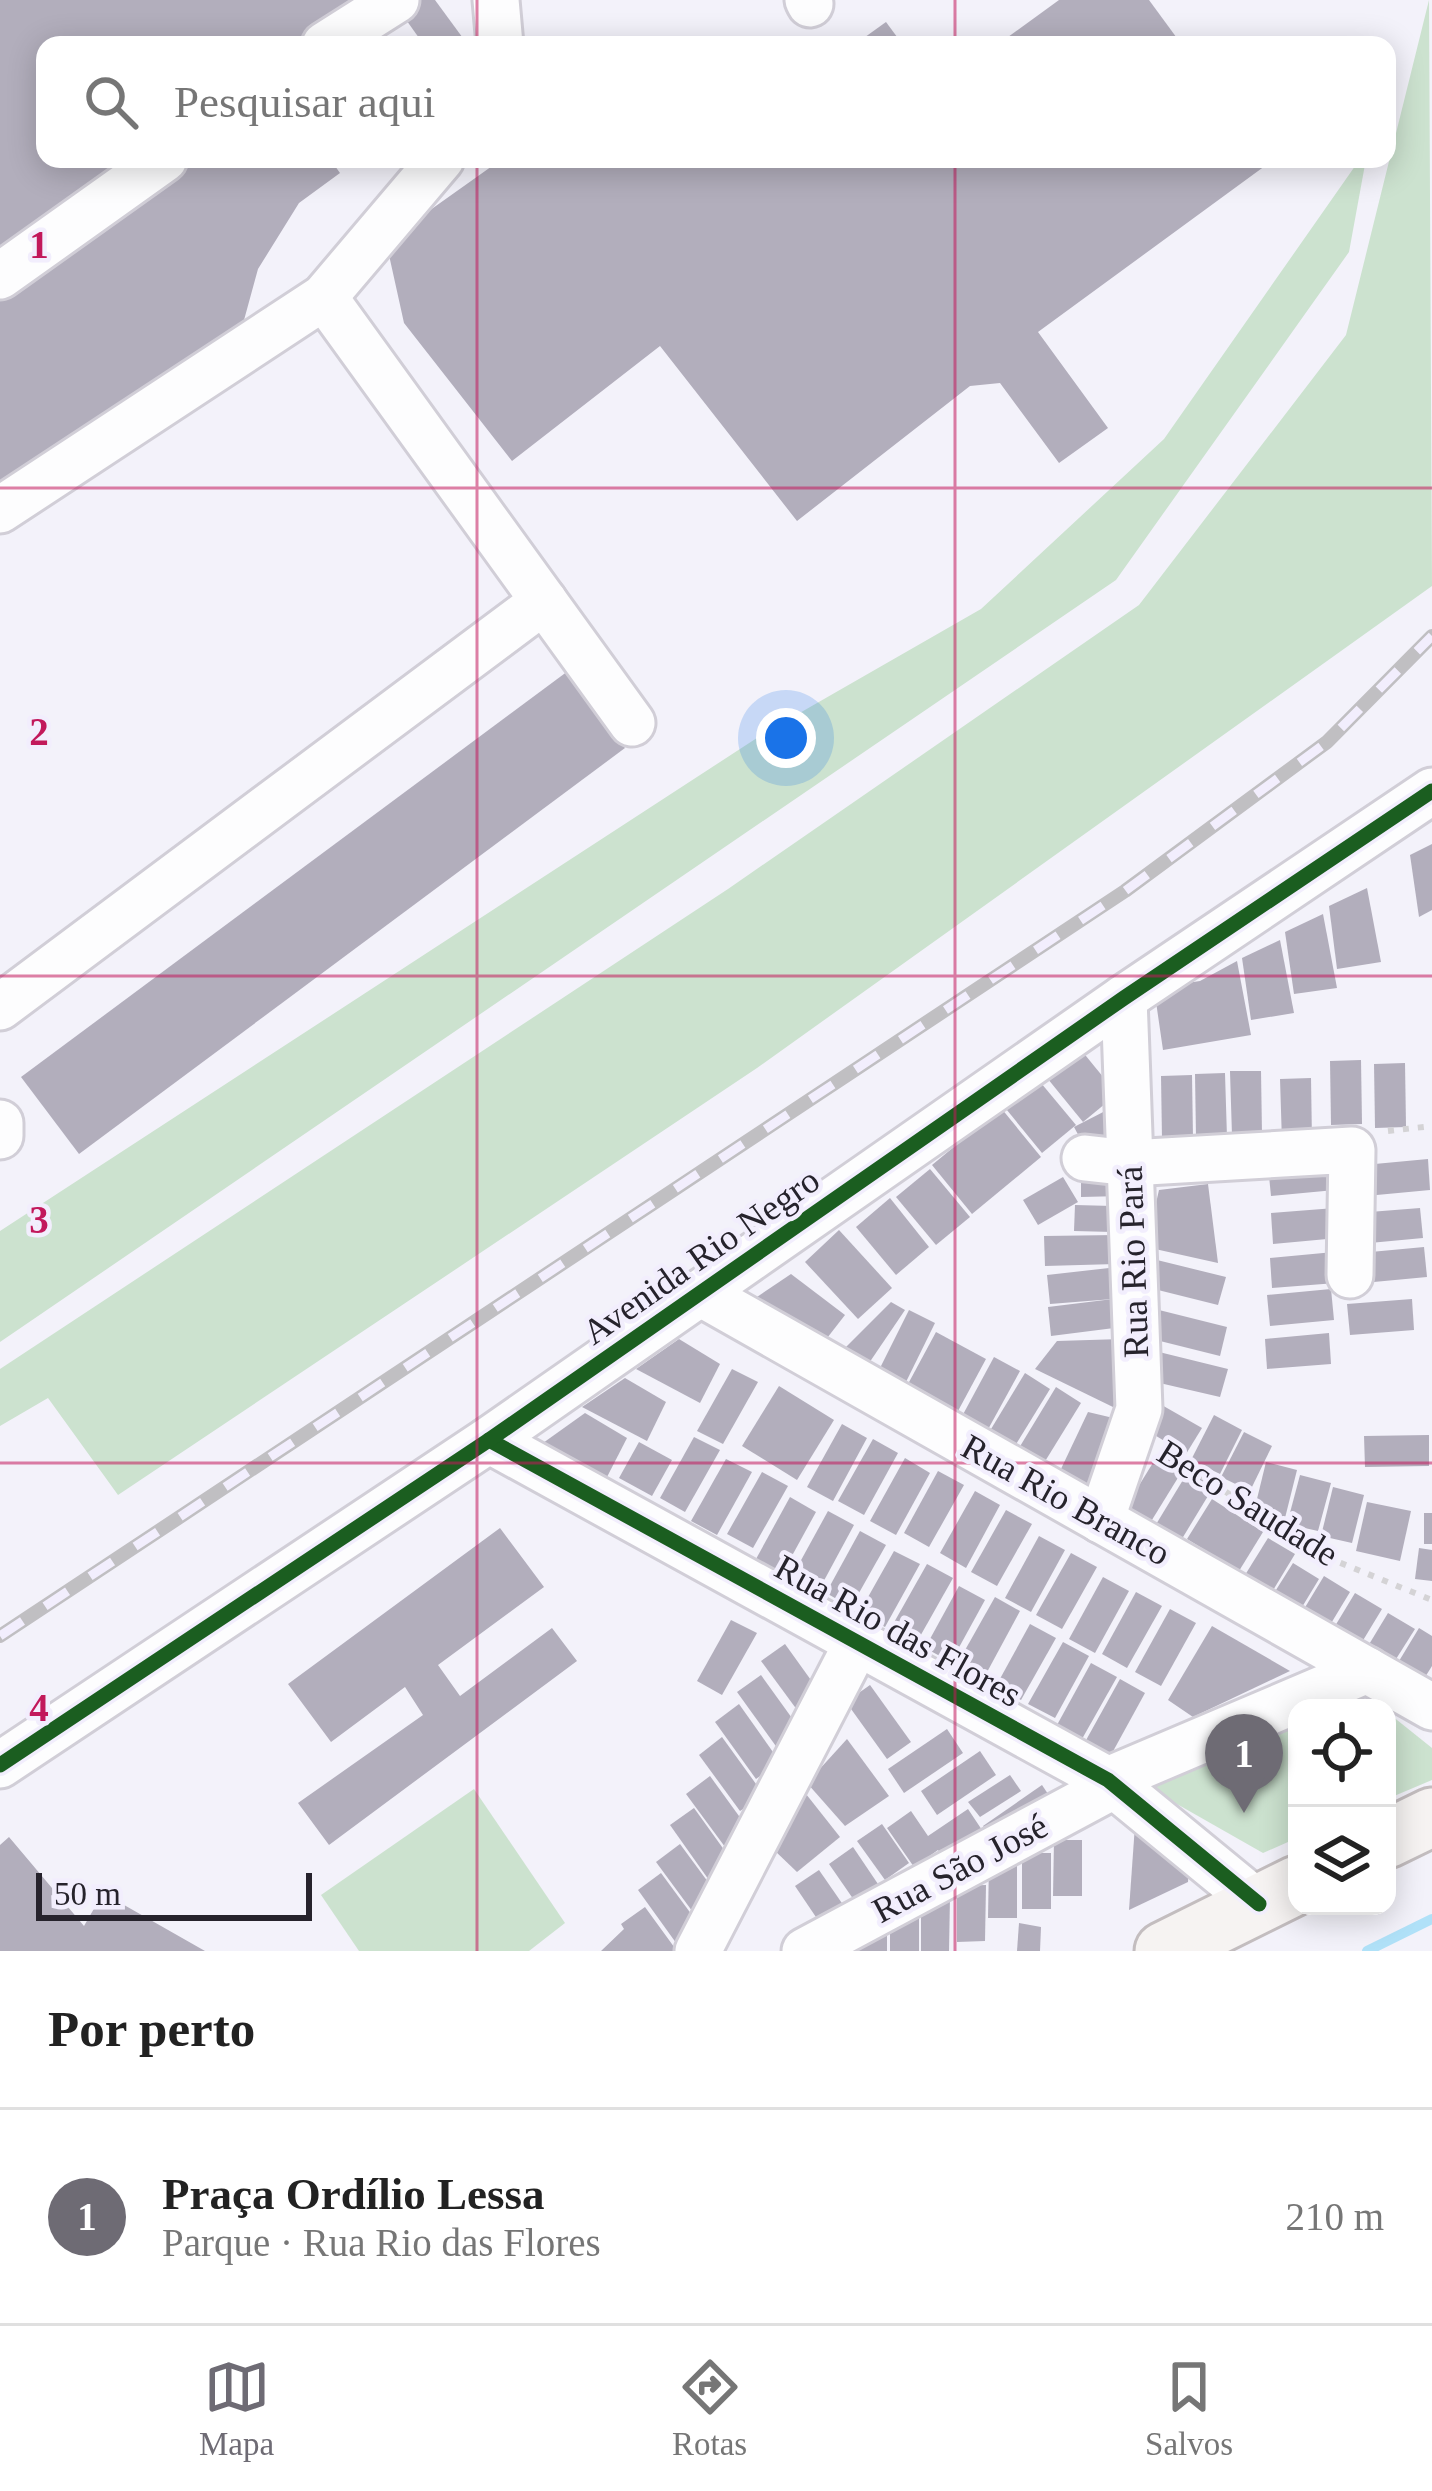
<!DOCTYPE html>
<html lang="pt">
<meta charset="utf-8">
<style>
body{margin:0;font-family:"Times New Roman",serif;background:#f6f6f6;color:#222}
.controls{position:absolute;right:36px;bottom:36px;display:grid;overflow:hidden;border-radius:24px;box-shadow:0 6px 30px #0003}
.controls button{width:108px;height:108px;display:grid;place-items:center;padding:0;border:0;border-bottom:3px solid #e0e0e0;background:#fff;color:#222;font:60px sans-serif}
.scale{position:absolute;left:36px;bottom:30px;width:276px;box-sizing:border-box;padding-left:12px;border:6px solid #26232c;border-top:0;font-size:33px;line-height:42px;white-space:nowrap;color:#26232c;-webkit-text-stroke:9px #f2eefd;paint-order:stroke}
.you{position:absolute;left:786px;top:738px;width:42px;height:42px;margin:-30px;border:9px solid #fff;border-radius:50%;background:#1a73e8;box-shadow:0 0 0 18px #1a73e833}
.badge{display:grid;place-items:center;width:78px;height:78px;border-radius:50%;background:#6e6b74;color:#fff;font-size:39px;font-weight:700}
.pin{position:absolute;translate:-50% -99px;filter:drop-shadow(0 3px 6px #0008)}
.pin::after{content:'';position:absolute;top:63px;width:42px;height:36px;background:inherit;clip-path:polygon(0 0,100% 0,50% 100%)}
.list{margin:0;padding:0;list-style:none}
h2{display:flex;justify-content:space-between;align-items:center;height:156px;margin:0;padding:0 48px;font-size:51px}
h2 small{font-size:39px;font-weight:400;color:#767676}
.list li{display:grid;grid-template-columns:78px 1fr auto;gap:36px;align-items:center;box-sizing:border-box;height:216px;padding:0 48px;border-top:3px solid #e0e0e0}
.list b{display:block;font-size:45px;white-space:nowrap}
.list p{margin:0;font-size:39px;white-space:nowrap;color:#767676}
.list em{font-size:39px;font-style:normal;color:#767676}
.icon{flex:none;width:66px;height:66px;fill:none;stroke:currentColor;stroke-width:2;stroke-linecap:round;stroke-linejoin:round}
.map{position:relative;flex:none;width:1432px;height:1951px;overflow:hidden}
.search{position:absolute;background:#fff;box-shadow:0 6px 30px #0003;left:36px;right:36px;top:36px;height:132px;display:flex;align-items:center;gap:30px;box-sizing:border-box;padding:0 42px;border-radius:24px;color:#767676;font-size:45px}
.sheet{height:372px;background:#fff}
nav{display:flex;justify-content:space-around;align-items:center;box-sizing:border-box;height:168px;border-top:3px solid #e0e0e0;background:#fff;font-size:33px;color:#767676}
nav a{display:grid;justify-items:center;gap:6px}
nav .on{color:#6e6b74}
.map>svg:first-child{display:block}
</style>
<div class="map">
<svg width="1432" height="1951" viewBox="0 0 1432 1951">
<rect width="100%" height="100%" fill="#f3f2fa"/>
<g fill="#cce2cf">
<path d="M1429 0 1432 586 757 1068 118 1495 48 1398 0 1426V1369L728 889 1139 605 1346 335Z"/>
<path d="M1360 159H1366L1349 252 1116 580 0 1342V1231L763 734 981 609 1164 439Z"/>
<path d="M1387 1712 1432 1748V1780L1387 1799Z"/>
<path d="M1297 1723V1838L1263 1853 1147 1787Z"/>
<path d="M474 1789 565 1923 529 1951H359L321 1895Z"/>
</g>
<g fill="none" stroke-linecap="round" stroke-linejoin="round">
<path stroke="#b0e1f8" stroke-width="10" d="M1367 1951 1432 1919"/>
</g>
<g fill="#b2aebc">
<path d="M0 0H366L303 45H45V159H143L0 261Z"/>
<path d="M392 0H435L468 45H424Z"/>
<path d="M1059 0H1149L1182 45H997Z"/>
<path d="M886 22 903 45H854Z"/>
<path d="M182 159H330L340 173 299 203 258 269 235 353 0 519V290Z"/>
<path d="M502 159H1266L1269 163 1038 332 1108 428 1059 463 1000 383 970 386 797 521 660 346 512 461 404 323 389 255 426 213Z"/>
<path d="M568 671 625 748 79 1154 21 1077Z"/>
<path d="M1432 844V910L1419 917 1410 855Z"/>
<path d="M1367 888 1381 962 1337 969 1329 906Z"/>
<path d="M1323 914 1337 988 1294 994 1285 932Z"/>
<path d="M1280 940 1294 1013 1251 1020 1242 958Z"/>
<path d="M1237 961 1251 1035 1163 1050 1154 988 1200 981Z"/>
<path d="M1077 1045 1117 1094 1083 1122 1043 1073Z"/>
<path d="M1361 1060 1362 1124 1331 1125 1330 1061Z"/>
<path d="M1405 1063 1406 1127 1375 1128 1374 1064Z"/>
<path d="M1230 1071H1261L1262 1135 1232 1136Z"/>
<path d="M1225 1073 1227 1138H1196L1195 1074Z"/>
<path d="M1192 1075 1193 1139 1162 1140 1161 1076Z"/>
<path d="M1036 1077 1076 1125 1042 1153 1002 1104Z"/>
<path d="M1311 1078 1312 1142 1282 1143 1280 1079Z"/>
<path d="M1001 1108 1041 1157 972 1214 932 1165Z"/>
<path d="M1111 1108 1125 1133 1088 1153 1074 1127Z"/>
<path d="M1428 1159 1430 1190 1366 1196 1364 1165Z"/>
<path d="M1332 1160 1335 1190 1271 1196 1268 1166Z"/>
<path d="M1081 1167H1122V1196L1081 1197Z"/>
<path d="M930 1169 970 1217 936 1245 896 1197Z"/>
<path d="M1063 1177 1078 1202 1038 1225 1023 1200Z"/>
<path d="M1208 1184 1218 1263 1146 1247 1159 1190Z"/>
<path d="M890 1198 929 1247 896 1275 856 1227Z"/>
<path d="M1075 1205 1113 1206V1232L1074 1231Z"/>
<path d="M1335 1208 1338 1238 1273 1244 1271 1213Z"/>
<path d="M1420 1208 1423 1238 1359 1244 1357 1213Z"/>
<path d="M839 1230 892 1288 858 1319 805 1262Z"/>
<path d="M1116 1235V1264L1045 1266 1044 1236Z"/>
<path d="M1424 1247 1427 1277 1363 1283 1360 1253Z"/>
<path d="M1334 1252 1336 1283 1272 1288 1270 1258Z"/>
<path d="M1157 1260 1226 1277 1218 1305 1150 1288Z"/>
<path d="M1118 1267 1122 1327 1051 1336 1048 1307 1113 1299 1050 1304 1047 1275Z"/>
<path d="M791 1274 845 1315 824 1342 748 1303Z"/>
<path d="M1331 1289 1334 1320 1270 1326 1267 1295Z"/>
<path d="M1412 1299 1414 1330 1350 1335 1347 1304Z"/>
<path d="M891 1302 905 1310 865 1369 841 1352Z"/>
<path d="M909 1310 935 1323 904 1386 877 1374Z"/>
<path d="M1159 1310 1227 1327 1220 1356 1152 1339Z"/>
<path d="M936 1332 986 1359 958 1411 908 1384Z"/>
<path d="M1329 1333 1331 1364 1267 1369 1265 1339Z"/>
<path d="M679 1339 720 1364 700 1403 636 1369Z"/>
<path d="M1122 1339 1115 1408 1035 1369 1057 1341Z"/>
<path d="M1159 1352 1228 1369 1220 1397 1151 1381Z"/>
<path d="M994 1357 1020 1371 986 1433 960 1420Z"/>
<path d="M732 1369 758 1382 723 1444 697 1431Z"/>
<path d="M1025 1373 1050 1389 1013 1449 988 1434Z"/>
<path d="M625 1378 666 1402 647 1441 582 1407Z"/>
<path d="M779 1386 834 1420 797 1480 742 1446Z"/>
<path d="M1056 1387 1081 1403 1044 1463 1019 1448Z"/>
<path d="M1153 1400 1202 1428 1186 1454 1138 1425Z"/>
<path d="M1088 1412 1126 1421 1089 1500 1060 1471Z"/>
<path d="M585 1413 627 1438 607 1477 543 1443Z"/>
<path d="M1214 1415 1242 1430 1220 1474 1191 1460Z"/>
<path d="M842 1424 867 1438 833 1501 807 1487Z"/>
<path d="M1244 1432 1272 1446 1250 1491 1221 1477Z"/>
<path d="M1429 1435V1466L1365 1467 1364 1436Z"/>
<path d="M694 1437 720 1450 685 1512 660 1498Z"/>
<path d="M873 1439 898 1453 864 1515 838 1501Z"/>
<path d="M639 1442 672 1460 652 1496 619 1478Z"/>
<path d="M1159 1453 1184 1468 1147 1528 1122 1513Z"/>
<path d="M905 1458 930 1473 896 1535 870 1521Z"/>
<path d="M726 1459 752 1472 717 1535 691 1521Z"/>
<path d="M1266 1462 1297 1470 1285 1518 1256 1503Z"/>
<path d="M1189 1470 1214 1486 1177 1547 1152 1531Z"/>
<path d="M938 1471 964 1485 929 1547 904 1533Z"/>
<path d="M762 1472 788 1486 753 1548 727 1534Z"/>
<path d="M1300 1475 1331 1483 1318 1531 1287 1524Z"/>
<path d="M1333 1487 1364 1495 1352 1543 1321 1536Z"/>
<path d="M975 1491 1000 1505 966 1568 940 1553Z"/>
<path d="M790 1497 816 1512 782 1574 756 1559Z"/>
<path d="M1212 1499 1263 1532 1239 1571 1187 1539Z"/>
<path d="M1367 1502 1411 1511 1400 1561 1356 1551Z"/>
<path d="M1006 1510 1032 1524 997 1586 971 1572Z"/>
<path d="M828 1511 854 1525 820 1588 794 1573Z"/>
<rect x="1424" y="1513" width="8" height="31"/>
<path d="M500 1528 544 1587 438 1665 460 1696 552 1628 577 1661 329 1845 298 1803 423 1715 405 1687 331 1742 288 1684Z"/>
<path d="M860 1531 886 1545 851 1607 826 1593Z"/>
<path d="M1039 1536 1065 1550 1031 1612 1005 1598Z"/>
<path d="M1268 1538 1295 1554 1272 1592 1245 1575Z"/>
<path d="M1419 1548 1432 1550V1581L1415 1579Z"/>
<path d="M894 1551 920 1564 885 1627 859 1613Z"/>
<path d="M1071 1553 1097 1567 1062 1629 1036 1615Z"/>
<path d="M1293 1563 1319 1579 1296 1617 1269 1601Z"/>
<path d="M927 1564 953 1578 918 1640 892 1626Z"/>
<path d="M1324 1576 1350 1592 1327 1630 1301 1614Z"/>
<path d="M1103 1577 1129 1591 1095 1653 1069 1639Z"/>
<path d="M959 1586 985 1600 951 1662 925 1648Z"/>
<path d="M1136 1592 1162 1606 1127 1668 1102 1654Z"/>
<path d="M1355 1593 1382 1609 1359 1647 1332 1631Z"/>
<path d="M995 1597 1020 1611 986 1674 960 1659Z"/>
<path d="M1170 1609 1196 1623 1161 1686 1135 1672Z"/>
<path d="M1388 1613 1415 1629 1391 1667 1365 1651Z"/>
<path d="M731 1620 757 1633 722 1695 697 1681Z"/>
<path d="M1030 1624 1056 1638 1021 1700 996 1686Z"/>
<path d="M1212 1626 1290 1671 1193 1717 1168 1700Z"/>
<path d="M1419 1628 1432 1636V1666L1422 1682 1396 1666Z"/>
<path d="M1063 1642 1089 1656 1055 1718 1028 1704Z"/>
<path d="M785 1644 826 1701 803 1718 761 1661Z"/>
<path d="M1091 1663 1117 1677 1082 1739 1057 1725Z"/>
<path d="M761 1675 802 1732 778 1749 737 1692Z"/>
<path d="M1120 1679 1145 1693 1111 1755 1085 1742Z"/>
<path d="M870 1685 911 1742 887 1759 846 1702Z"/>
<path d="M739 1704 780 1762 756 1779 715 1722Z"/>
<path d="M947 1729 963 1753 904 1793 888 1769Z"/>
<path d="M722 1737 764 1795 740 1811 699 1755Z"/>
<path d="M847 1739 889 1796 845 1826 807 1783Z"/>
<path d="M980 1751 996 1775 937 1815 921 1791Z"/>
<path d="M1010 1775 1021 1791 980 1817 968 1802Z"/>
<path d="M710 1776 752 1834 728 1851 686 1794Z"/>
<path d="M1042 1785 1052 1800 993 1841 983 1826Z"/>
<path d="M806 1794 840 1837 797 1872 773 1849Z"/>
<path d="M694 1808 735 1865 711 1883 670 1825Z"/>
<path d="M968 1809 984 1833 945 1860 938 1850 914 1867 887 1828 911 1811 928 1836Z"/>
<path d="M882 1824 909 1863 885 1880 857 1841Z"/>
<path d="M1135 1825 1189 1862 1188 1882 1129 1910Z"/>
<path d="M9 1837 84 1926 103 1893 205 1951H0V1845Z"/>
<path d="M1054 1840H1082V1896H1053Z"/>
<path d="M680 1844 722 1901 698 1919 656 1862Z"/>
<path d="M853 1847 880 1887 856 1903 829 1864Z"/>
<rect x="1022" y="1853" width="29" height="56"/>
<path d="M989 1862H1017V1918H988Z"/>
<path d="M819 1870 846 1909 822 1926 795 1886Z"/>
<path d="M661 1873 703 1930 679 1947 638 1890Z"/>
<path d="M986 1885 985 1941 957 1942V1886Z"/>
<path d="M921 1896H950L949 1951H921Z"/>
<path d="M645 1907 677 1951H601L624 1929 621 1924Z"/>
<rect x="890" y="1910" width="29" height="41"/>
<path d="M1019 1923 1041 1927 1040 1951H1017Z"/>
<rect x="859" y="1931" width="28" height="20"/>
</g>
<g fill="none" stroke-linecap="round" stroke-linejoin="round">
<g stroke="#d1ced7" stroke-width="51">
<g id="minor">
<path d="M496 0 500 45"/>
<path d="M808 0 810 4"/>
<path d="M325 45 396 0"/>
<path d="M0 276 164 159"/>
<path d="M324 297 632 723"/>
<path d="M0 510 324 297 441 159"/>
<path d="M0 1007 544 601"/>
<path d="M0 1123V1136"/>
<path d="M1085 1158 1130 1163 1352 1150 1350 1275"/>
<path d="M700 1293 1432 1707"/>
<path d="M489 1440 1108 1780 1259 1904"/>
<path d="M1101 1520 1139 1409 1124 998"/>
<path d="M0 1765 489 1440 1124 998 1432 791"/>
<path d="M1108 1780 1367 1670"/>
<path d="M698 1951 857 1643"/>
<path d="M805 1951 1115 1785"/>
</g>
</g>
<g stroke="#c3bdbf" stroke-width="63">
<g id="major">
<path d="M1387 1839 1432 1817"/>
<path d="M1164 1951 1297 1885"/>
</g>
</g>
<g stroke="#d4d3d5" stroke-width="6" stroke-dasharray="6 9" stroke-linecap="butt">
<path d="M1388 1131 1432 1126"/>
<path d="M1163 1451 1326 1557 1432 1600"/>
</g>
<use href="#minor" stroke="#fdfdfe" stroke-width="45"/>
<use href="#major" stroke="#f6f3f2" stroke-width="57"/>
<g stroke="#c0bfc2" stroke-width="14">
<path id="rail" d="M0 1636 1125 891 1327 742 1432 636"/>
</g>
<use href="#rail" stroke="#f2eefd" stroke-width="9" stroke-dasharray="27" stroke-linecap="butt"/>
<g stroke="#f2eefd" stroke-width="22">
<g id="cycleway">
<path d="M489 1440 1108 1780 1259 1904"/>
<path d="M0 1765 489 1440 1124 998 1432 791"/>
</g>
</g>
<use href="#cycleway" stroke="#1b5e20" stroke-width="15"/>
</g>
<path fill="none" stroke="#c2185b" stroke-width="3" stroke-opacity="0.55" d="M477 0V45M955 0V45M477 159V1951M955 159V1951M0 488H1432M0 976H1432M0 1463H1432"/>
<g text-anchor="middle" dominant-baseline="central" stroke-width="9" stroke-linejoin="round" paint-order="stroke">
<g font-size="36" fill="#26232c" stroke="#f2eefd">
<text transform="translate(701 1256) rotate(-35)">Avenida Rio Negro</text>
<text transform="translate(1133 1262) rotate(-92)">Rua Rio Pará</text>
<text transform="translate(1066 1500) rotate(29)">Rua Rio Branco</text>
<text transform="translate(1248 1503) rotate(32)">Beco Saudade</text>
<text transform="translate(898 1631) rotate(29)">Rua Rio das Flores</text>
<text transform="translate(960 1868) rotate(-28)">Rua São José</text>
</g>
</g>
<g font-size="39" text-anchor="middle" font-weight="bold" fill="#c2185b" stroke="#f2eefd" stroke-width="9" stroke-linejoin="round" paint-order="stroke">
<text x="39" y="258">1</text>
<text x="39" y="745">2</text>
<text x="39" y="1233">3</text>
<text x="39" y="1721">4</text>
</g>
</svg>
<div class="controls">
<button><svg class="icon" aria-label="locate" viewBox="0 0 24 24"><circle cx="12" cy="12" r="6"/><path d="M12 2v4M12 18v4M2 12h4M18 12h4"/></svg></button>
<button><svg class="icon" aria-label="layers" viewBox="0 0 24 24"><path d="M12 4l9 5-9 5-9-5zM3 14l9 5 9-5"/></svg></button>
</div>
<div class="scale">50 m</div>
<div class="you"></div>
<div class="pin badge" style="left:1244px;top:1813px">1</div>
<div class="search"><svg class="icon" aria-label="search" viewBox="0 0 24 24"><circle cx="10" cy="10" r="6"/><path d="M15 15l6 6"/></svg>Pesquisar aqui</div>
</div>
<section class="sheet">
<h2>Por perto<small></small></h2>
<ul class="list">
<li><span class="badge">1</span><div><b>Praça Ordílio Lessa</b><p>Parque · Rua Rio das Flores</p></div><em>210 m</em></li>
</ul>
</section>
<nav>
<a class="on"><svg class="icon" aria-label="map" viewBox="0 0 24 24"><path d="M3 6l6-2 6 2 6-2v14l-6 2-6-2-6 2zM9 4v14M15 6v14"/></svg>Mapa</a>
<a><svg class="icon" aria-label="directions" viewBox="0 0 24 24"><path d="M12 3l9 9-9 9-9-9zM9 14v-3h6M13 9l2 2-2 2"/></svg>Rotas</a>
<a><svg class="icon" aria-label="saved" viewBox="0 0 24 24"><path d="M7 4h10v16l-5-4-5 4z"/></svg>Salvos</a>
</nav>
